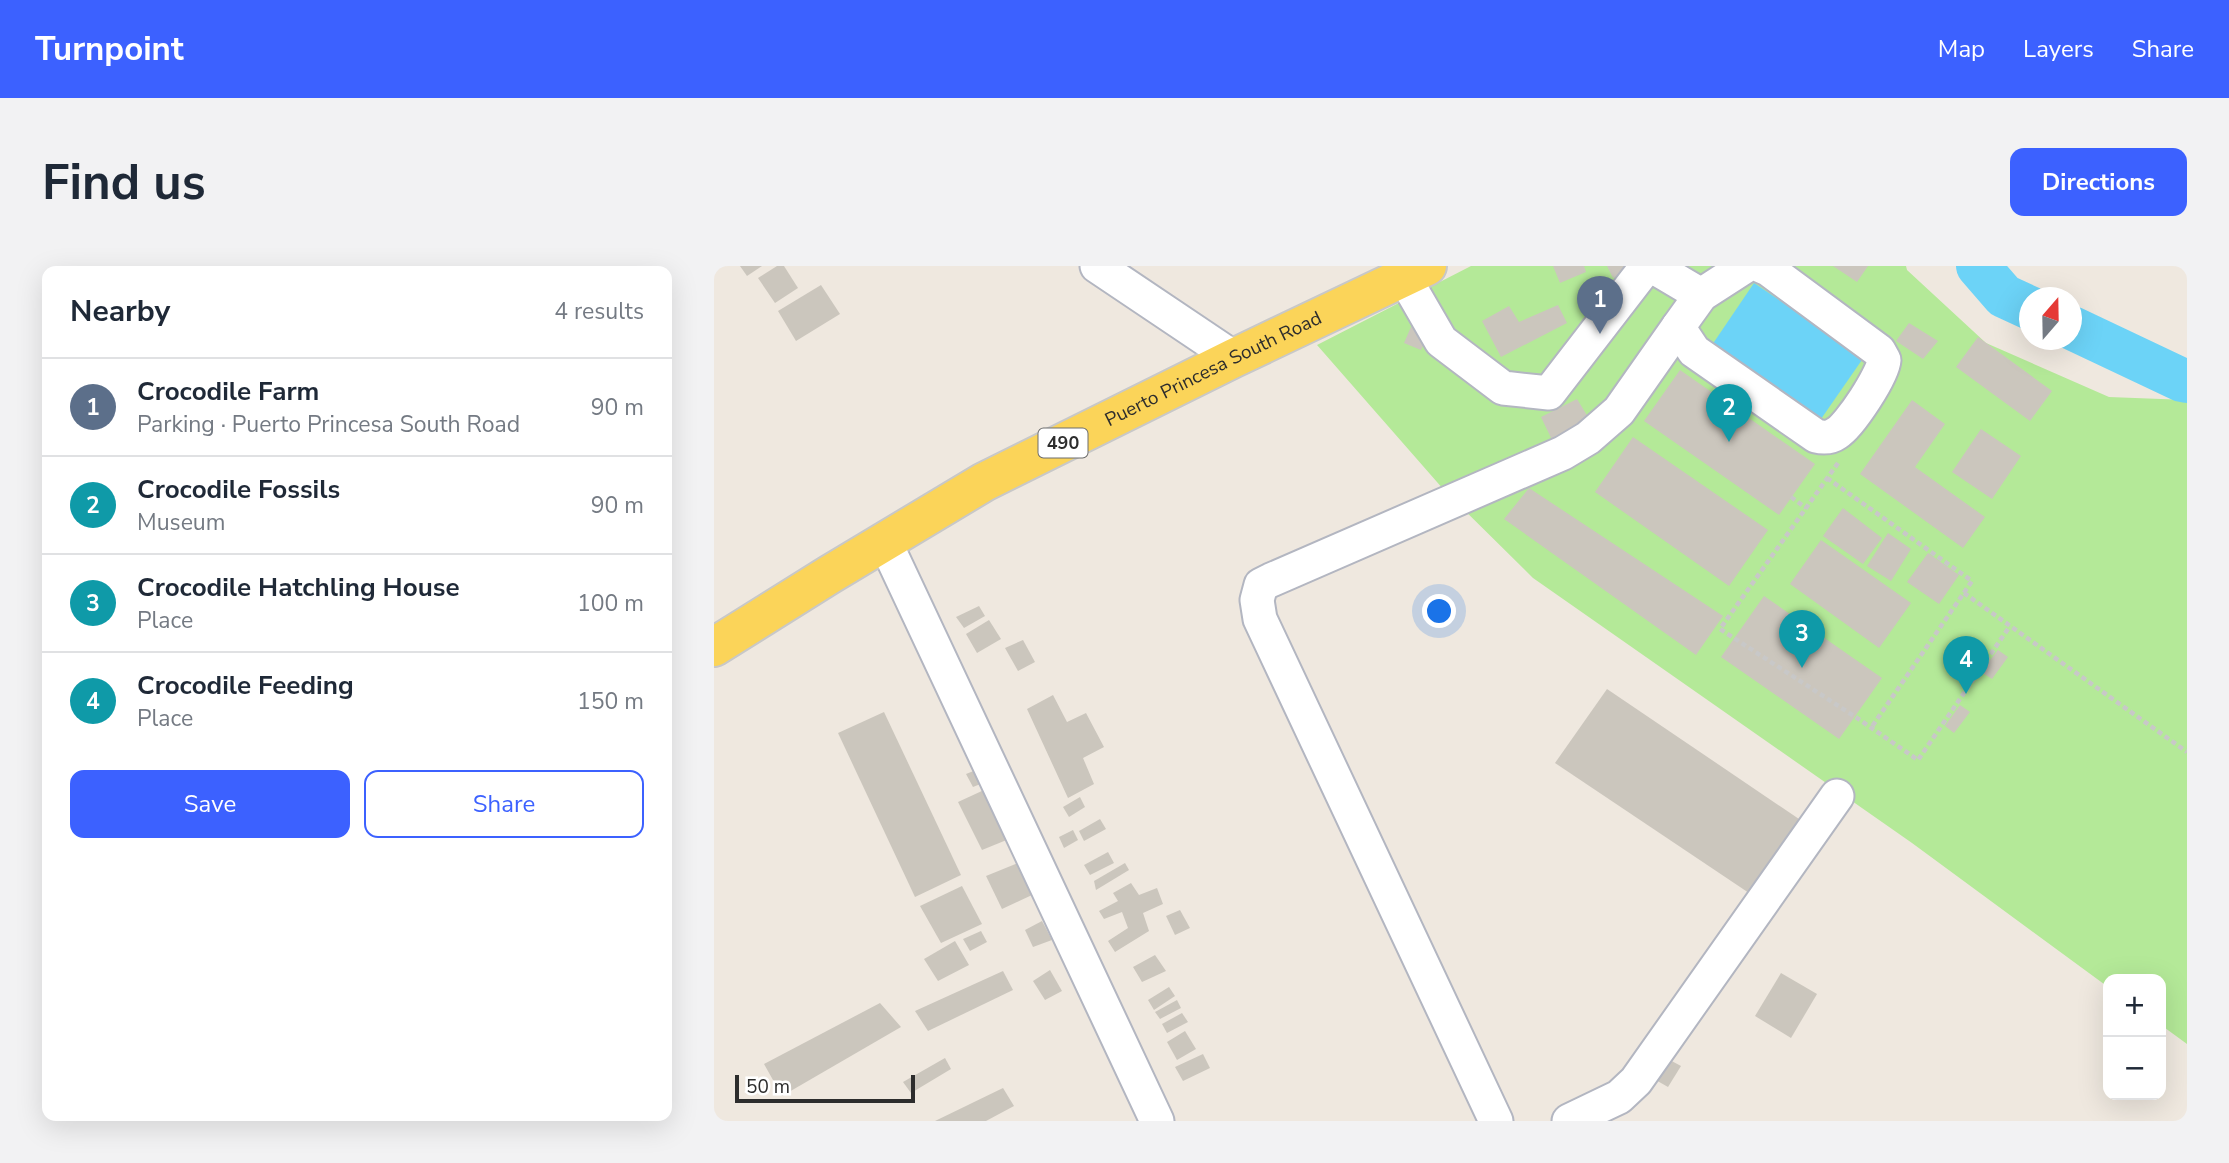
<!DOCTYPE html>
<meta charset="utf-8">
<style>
body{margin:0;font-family:"Nunito Sans",sans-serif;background:#f2f2f3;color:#1f2937}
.controls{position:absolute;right:21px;bottom:21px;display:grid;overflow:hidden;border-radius:14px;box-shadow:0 7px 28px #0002}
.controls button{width:63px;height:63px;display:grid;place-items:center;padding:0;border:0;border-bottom:2px solid #e0e1e3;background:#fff;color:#1f2937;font:35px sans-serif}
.compass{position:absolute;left:1305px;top:21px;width:63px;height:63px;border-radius:50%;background:#fff;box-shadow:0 7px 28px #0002;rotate:20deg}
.scale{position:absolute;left:21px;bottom:18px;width:180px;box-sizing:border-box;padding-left:7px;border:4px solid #2d2d2d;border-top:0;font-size:19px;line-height:24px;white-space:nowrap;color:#2d2d2d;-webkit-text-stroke:5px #fff;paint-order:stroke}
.you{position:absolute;left:726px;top:346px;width:24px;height:24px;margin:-18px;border:5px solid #fff;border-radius:50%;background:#1a73e8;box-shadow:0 0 0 10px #1a73e833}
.badge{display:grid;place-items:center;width:46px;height:46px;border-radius:50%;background:#3c61ff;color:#fff;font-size:23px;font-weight:700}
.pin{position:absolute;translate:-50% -58px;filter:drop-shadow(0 2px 4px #0008)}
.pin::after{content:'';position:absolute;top:37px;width:24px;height:21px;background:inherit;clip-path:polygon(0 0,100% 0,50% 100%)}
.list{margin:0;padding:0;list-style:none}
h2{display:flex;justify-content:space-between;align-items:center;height:91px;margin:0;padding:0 28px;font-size:30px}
h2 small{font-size:23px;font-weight:400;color:#747a83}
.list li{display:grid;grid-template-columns:46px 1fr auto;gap:21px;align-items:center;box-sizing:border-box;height:98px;padding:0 28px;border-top:2px solid #e0e1e3}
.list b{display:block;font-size:26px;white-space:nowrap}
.list p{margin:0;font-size:23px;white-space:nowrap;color:#747a83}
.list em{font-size:23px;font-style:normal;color:#747a83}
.actions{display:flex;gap:14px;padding:21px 28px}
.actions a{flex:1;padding:16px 0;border:2px solid #3c61ff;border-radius:14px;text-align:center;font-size:24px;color:#3c61ff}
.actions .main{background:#3c61ff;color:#fff}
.map{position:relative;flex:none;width:1473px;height:855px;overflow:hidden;border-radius:14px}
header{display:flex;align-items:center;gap:42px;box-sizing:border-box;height:98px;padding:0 35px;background:#3c61ff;color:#fff}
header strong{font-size:33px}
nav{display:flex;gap:38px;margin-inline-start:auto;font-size:24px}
.intro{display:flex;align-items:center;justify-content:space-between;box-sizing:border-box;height:168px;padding:0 42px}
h1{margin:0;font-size:49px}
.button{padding:18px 32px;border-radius:14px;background:#3c61ff;color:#fff;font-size:24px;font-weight:700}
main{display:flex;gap:42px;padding:0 42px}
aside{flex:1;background:#fff;border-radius:14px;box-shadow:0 7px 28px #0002}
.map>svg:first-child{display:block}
</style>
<header>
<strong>Turnpoint</strong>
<nav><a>Map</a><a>Layers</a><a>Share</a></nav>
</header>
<div class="intro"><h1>Find us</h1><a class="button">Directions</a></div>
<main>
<aside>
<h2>Nearby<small>4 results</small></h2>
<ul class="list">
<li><span class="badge" style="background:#5c6f8a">1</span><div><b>Crocodile Farm</b><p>Parking · Puerto Princesa South Road</p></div><em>90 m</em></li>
<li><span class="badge" style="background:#0f9aa8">2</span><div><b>Crocodile Fossils</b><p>Museum</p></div><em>90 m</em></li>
<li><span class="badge" style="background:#0f9aa8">3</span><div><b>Crocodile Hatchling House</b><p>Place</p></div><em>100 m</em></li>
<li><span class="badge" style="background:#0f9aa8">4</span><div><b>Crocodile Feeding</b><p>Place</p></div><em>150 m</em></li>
</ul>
<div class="actions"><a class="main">Save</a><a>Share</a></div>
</aside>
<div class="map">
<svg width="1473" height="855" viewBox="0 0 1473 855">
<rect width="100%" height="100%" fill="#efe8df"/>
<path fill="#b4e998" d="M757 0H1192L1193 4 1272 77 1395 131 1473 134V778L1447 759V713H1394V721L1198 577 819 312 730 224 603 79Z"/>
<path fill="#6cd3f7" d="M1040 17 1150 91 1107 153 998 79Z"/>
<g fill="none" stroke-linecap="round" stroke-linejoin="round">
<g stroke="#6cd3f7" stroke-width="44">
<path d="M1264 0 1290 30 1316 42"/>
<path d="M1358 62 1468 114 1473 115"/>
</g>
</g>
<g fill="#cbc6bd">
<path d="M26 0H48L33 10Z"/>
<path d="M63 0H70L84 22 61 37 44 12Z"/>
<path d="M839 0H870L872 6 846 17Z"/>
<path d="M893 0H920L921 3 899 12Z"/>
<path d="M1119 0H1154L1143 16Z"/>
<path d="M107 19 126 48 82 75 64 45Z"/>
<path d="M844 39 853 57 787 91 768 55 795 40 805 56Z"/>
<path d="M700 54 718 61 707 84 690 77Z"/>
<path d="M1195 57 1224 75 1209 93 1182 75Z"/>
<path d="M1264 71 1338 125 1316 155 1242 101Z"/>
<path d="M966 104 1101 198 1065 249 930 155Z"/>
<path d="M863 133 879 159 839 176 827 151Z"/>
<path d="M1198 134 1231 158 1201 201 1271 251 1249 282 1146 208Z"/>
<path d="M1267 163 1307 190 1278 233 1238 206Z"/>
<path d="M919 171 1054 264 1015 320 881 226Z"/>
<path d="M815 222 1009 350 982 389 790 253Z"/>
<path d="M1129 242 1168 272 1149 298 1109 270Z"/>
<path d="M1174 267 1197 283 1177 315 1153 300Z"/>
<path d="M1107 274 1197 337 1165 382 1076 318Z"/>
<path d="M1214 287 1245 309 1225 338 1193 316Z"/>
<path d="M1050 330 1168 412 1125 473 1007 391Z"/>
<path d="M265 340 271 350 250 362 242 351Z"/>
<path d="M275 354 287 373 263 387 252 368Z"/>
<path d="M309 374 321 396 304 405 291 382Z"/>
<path d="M1284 384 1294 391 1278 413 1267 406Z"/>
<path d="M893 423 1085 553 1035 627 841 497Z"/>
<path d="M339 429 353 456 372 447 390 481 369 492 380 518 354 532 313 443Z"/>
<path d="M1246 439 1256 446 1240 467 1231 460Z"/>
<path d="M170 446 247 609 201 631 124 467Z"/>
<path d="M262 504 269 517 259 521 252 508Z"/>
<path d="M270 524 295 573 268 584 244 536Z"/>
<path d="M366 531 371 541 355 551 349 541Z"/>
<path d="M386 553 392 563 370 575 365 565Z"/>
<path d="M359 564 364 574 350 582 345 571Z"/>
<path d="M394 586 400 597 376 609 370 599Z"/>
<path d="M304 597 318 629 288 643 272 610Z"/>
<path d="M411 597 415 604 382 624 380 615Z"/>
<path d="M417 617 425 629 443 622 449 638 429 647 435 665 401 686 394 675 414 662 408 646 390 653 385 645 404 635 399 627Z"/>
<path d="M248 620 268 658 227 677 206 640Z"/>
<path d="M466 644 476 662 461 669 452 650Z"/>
<path d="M328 655 338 674 319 681 311 664Z"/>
<path d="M267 665 273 676 256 685 249 673Z"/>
<path d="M241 675 255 699 224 715 210 693Z"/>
<path d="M441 689 452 705 428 716 419 701Z"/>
<path d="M336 704 348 725 331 734 319 715Z"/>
<path d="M289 705 299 724 214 765 201 745Z"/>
<path d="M1067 707 1103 728 1077 772 1041 750Z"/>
<path d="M455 721 461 730 440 744 434 734Z"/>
<path d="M463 734 467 742 446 753 441 746Z"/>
<path d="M166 737 187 761 68 830 50 798Z"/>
<path d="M468 747 474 756 453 767 448 758Z"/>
<path d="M471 765 482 783 463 794 453 776Z"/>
<path d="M489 788 496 802 469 815 461 801Z"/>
<path d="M231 792 237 803 197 827 189 816Z"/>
<path d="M952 792 967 800 954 821 940 813Z"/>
<path d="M289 822 300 840 272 855H221Z"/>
</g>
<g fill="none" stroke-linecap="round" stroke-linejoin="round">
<g stroke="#b3b6c1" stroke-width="37">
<g id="minor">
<path d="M383 0 520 92"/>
<path d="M938 0 987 29"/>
<path d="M1032 0 987 29 964 61 980 85 1102 170C1110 172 1116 172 1123 167 1136 159 1169 109 1170 94L1165 85 1054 3 1047 0"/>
<path d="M690 11 727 75 789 122 835 127 933 0"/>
<path d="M171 276 443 855"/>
<path d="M782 855 546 353 543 334 547 319 557 314 849 187 874 172 905 145 964 61"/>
<path d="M855 855 905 831 922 815 1123 530"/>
</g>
</g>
<g stroke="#c8c8c8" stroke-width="42">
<g id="major">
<path id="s1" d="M0 381 115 309 270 216 520 92 713 0"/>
</g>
</g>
<g stroke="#c8c8c8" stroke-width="4.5" stroke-dasharray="5 3.5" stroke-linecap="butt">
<path d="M1124 197 1006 363 1143 452 1204 494 1296 360"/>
<path d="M1113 212 1258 315 1157 462"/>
<path d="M1077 231 1092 242"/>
<path d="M1250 327 1473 486"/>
</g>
<use href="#minor" stroke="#fff" stroke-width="33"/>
<use href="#major" stroke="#fbd459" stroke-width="38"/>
</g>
<g text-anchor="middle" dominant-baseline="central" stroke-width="5" stroke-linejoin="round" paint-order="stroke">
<rect fill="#fff" stroke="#6c6c6c" stroke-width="2" x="324.5" y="162.5" width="49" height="29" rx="5"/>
<g font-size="18" font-weight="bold" fill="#2d2d2d">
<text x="349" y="177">490</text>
</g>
<g font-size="19" fill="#2d2d2d" stroke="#fff">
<text stroke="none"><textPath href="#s1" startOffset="572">Puerto Princesa South Road</textPath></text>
</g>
</g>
</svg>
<div class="controls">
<button>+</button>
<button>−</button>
</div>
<svg class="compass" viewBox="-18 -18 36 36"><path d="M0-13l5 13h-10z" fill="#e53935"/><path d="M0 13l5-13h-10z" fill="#747a83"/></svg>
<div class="scale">50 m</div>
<div class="you"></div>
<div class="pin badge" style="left:886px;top:68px;background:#5c6f8a">1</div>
<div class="pin badge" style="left:1015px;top:176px;background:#0f9aa8">2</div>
<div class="pin badge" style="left:1088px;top:402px;background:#0f9aa8">3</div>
<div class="pin badge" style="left:1252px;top:428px;background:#0f9aa8">4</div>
</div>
</main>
